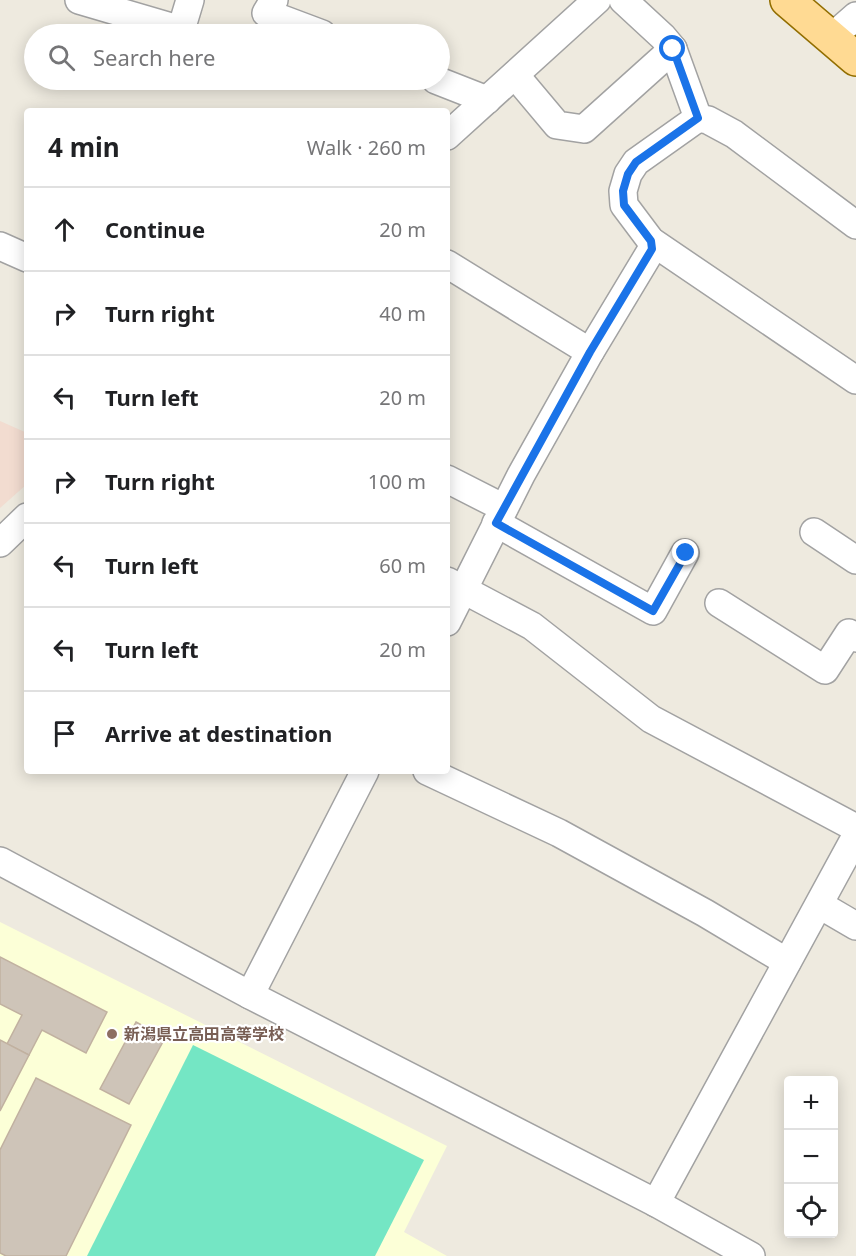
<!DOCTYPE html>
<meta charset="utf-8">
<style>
body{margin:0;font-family:"Noto Sans","Noto Sans JP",sans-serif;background:#f2f2f2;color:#202124}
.controls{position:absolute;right:18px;bottom:18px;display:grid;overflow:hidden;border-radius:6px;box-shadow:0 3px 15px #0003}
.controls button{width:54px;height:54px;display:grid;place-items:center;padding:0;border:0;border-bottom:2px solid #e0e0e0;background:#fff;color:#202124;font:30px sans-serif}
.stop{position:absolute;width:18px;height:18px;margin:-14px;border:4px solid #1a73e8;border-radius:50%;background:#fff}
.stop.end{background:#1a73e8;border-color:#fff;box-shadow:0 2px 6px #0008}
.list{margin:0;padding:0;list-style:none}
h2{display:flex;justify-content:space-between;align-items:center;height:78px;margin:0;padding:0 24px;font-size:26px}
h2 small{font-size:20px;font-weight:400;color:#757577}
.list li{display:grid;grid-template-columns:39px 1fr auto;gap:18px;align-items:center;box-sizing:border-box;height:84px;padding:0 24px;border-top:2px solid #e0e0e0}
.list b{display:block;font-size:22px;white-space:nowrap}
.list em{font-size:20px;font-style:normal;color:#757577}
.icon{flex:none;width:33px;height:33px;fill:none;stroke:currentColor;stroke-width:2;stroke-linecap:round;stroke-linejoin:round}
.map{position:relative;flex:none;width:856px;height:1256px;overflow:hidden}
.search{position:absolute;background:#fff;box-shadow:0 3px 15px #0003;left:24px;top:24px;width:426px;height:66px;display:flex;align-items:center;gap:15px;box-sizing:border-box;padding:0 21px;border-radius:33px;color:#757577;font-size:22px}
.panel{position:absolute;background:#fff;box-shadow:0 3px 15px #0003;left:24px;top:108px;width:426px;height:666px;border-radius:6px}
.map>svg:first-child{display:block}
</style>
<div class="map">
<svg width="856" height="1256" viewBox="0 0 856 1256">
<rect width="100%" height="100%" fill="#eeeadf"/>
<path fill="#fcffd7" d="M0 922 447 1146 404 1232 447 1256H0Z"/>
<path fill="#f2dcd0" d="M0 421 27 433V484L0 508Z"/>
<path fill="#74e6c4" d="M193 1045 424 1160 375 1256H87Z"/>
<g fill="#cec4b8" stroke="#c1b1a0" stroke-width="1.5">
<path d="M0 957 107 1012 86 1053 42 1030 29 1055 7 1044 22 1015 0 1004Z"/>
<path d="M136 1022 165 1038 129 1104 100 1089Z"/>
<path d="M0 1040 29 1055 0 1111Z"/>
<path d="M36 1078 131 1125 66 1256H6L0 1253V1150Z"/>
</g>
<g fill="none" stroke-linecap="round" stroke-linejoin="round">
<g stroke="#a2a2a2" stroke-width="30">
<g id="minor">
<path d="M79 0 181 30 190 0"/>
<path d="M274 0 266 13 322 34"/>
<path d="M623 0 663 37 673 49 698 118 636 162 628 174 623 191 624 205 651 241 856 380"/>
<path d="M832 37 856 16"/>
<path d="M515 75 557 125 584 129 673 49"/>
<path d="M436 80 487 100"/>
<path d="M698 118 708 120 734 134 856 225"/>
<path d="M447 136 597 0"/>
<path d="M0 246 27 258"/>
<path d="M447 264 590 352"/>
<path d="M447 479 504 508"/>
<path d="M496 523 653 611 685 553"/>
<path d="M814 532 856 560"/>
<path d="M0 543 27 517"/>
<path d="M447 581 532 626 651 719 856 828"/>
<path d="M719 603 825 670 849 633 856 638"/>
<path d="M447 622 521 475 590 352 652 249 651 241"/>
<path d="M427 771 559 833 705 913 787 962"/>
<path d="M0 861 250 995 656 1203 751 1256"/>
<path d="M820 905 856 926"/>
<path d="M250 995 365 771"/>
<path d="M656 1203 856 836"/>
</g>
</g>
<g stroke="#926e00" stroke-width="36">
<path id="major" d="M787 0 856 59"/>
</g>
<use href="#minor" stroke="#fff" stroke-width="27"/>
<use href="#major" stroke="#ffda93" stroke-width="33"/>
</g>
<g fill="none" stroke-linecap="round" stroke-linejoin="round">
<path stroke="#1a73e8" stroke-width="8" d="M673 49 698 118 636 162 628 174 623 191 624 205 651 241 652 249 590 352 496 523 653 611 686 553"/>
</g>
<circle fill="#8d6e63" stroke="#fff" stroke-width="2" cx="112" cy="1034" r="6"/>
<g text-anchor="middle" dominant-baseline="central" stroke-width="4.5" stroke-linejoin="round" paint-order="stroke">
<g font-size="16" font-weight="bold" fill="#785e54" stroke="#fff" text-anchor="start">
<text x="124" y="1034">新潟県立高田高等学校</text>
</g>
</g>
</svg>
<div class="controls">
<button>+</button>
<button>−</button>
<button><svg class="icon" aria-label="locate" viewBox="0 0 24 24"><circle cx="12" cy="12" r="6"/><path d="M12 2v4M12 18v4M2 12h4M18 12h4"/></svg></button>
</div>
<div class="stop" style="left:673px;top:49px"></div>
<div class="stop end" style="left:686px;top:553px"></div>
<div class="search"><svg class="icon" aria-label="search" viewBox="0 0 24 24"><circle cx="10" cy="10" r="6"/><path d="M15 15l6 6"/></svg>Search here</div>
<section class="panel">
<h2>4 min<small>Walk · 260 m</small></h2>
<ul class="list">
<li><svg class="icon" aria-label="ahead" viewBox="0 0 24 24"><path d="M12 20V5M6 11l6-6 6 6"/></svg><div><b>Continue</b></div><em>20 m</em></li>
<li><svg class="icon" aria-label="right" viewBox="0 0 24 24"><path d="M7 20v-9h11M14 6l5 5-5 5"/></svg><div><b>Turn right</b></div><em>40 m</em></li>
<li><svg class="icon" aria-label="left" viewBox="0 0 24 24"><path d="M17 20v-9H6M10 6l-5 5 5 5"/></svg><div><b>Turn left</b></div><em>20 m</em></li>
<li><svg class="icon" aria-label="right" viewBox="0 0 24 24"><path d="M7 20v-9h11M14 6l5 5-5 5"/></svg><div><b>Turn right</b></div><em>100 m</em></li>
<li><svg class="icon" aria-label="left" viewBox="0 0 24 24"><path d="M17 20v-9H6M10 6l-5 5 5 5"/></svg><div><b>Turn left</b></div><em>60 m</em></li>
<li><svg class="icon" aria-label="left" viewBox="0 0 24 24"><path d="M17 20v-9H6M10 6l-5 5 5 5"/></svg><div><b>Turn left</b></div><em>20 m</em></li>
<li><svg class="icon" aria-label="arrive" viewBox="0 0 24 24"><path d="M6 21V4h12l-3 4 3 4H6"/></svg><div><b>Arrive at destination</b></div></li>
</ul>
</section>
</div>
